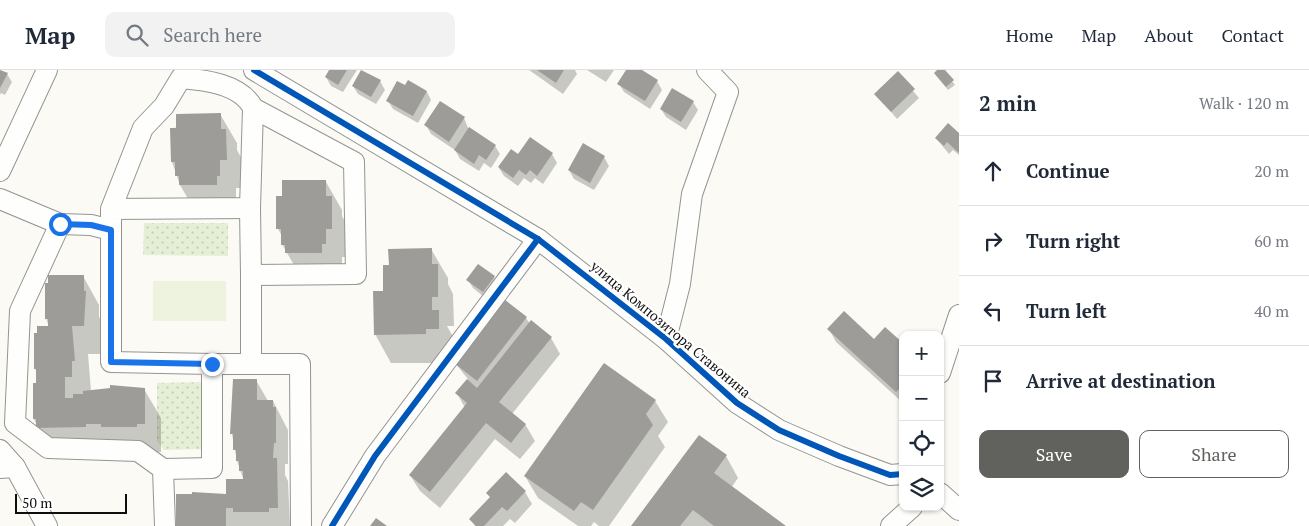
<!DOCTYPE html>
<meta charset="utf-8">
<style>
body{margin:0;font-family:"PT Serif",serif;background:#f2f2f3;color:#1f2937}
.controls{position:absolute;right:15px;bottom:15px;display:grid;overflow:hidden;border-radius:10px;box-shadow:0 1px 4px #0004}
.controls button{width:45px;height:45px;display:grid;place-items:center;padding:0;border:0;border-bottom:1px solid #e0e1e3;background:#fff;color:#1f2937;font:25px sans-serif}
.scale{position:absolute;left:15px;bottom:12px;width:112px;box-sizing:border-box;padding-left:5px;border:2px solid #0e0e0e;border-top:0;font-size:14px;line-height:18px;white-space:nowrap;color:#0e0e0e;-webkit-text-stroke:4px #fff;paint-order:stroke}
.stop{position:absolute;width:15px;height:15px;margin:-11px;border:4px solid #1a73e8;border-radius:50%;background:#fff}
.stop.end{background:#1a73e8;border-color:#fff;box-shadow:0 1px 5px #0008}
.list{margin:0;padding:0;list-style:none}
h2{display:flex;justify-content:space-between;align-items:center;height:65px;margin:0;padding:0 20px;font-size:21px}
h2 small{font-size:16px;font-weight:400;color:#747a83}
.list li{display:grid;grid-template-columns:32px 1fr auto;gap:15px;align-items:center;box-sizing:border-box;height:70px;padding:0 20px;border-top:1px solid #e0e1e3}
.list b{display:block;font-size:19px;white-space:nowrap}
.list em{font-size:16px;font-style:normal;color:#747a83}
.actions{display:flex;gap:10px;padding:15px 20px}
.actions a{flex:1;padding:11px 0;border:1px solid #61615e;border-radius:10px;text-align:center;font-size:18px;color:#61615e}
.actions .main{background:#61615e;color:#fff}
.icon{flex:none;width:28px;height:28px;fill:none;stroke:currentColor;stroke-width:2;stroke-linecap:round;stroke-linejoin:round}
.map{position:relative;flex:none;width:959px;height:456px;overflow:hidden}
header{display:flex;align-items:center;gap:30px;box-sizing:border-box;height:70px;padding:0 25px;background:#fff;border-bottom:1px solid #e0e1e3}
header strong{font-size:24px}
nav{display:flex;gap:28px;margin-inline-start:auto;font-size:18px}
.search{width:350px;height:45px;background:#f2f2f3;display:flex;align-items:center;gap:12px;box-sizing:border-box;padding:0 18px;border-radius:10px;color:#747a83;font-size:19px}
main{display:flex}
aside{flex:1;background:#fff}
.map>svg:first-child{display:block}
</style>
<header>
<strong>Map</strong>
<div class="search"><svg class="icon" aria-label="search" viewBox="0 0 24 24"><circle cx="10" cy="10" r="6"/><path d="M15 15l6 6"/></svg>Search here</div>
<nav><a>Home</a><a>Map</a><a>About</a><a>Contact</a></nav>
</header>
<main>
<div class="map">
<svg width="959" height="456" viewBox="0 0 959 456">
<defs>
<pattern id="park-dots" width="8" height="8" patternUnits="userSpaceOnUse" patternTransform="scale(1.25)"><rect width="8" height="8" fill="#e5efd6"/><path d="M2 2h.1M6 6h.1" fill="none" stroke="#c3ccb6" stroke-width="1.8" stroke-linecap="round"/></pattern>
</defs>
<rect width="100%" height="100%" fill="#fbfaf4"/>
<g fill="url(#park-dots)">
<path d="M144 153H228V186L143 185Z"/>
<path d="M205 312V379L164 380 157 371V313Z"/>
</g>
<rect fill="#eef3df" x="153" y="211" width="73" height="40"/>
<g fill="#0003">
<path d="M0 0 7 4 12 12 5 25 1 23 0 25Z"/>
<path d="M331 0H357L343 22 331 16 326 7Z"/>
<path d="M529 0H575L577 4 563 24Z"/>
<path d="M587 0H614L606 12Z"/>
<path d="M628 0H639L657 11 662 20 650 39 624 22 619 14Z"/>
<path d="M939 0H943L955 15 948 20 935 4Z"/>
<path d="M898 3 919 28 897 49 876 24Z"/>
<path d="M380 11 385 20 376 34 358 24 353 16Z"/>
<path d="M405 17 427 22 431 30 418 53 393 39 388 31Z"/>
<path d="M693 32 698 40 686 60 666 47 661 39Z"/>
<path d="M220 44 237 73V80L242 89 243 118H236V135L197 144 180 115 172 92 171 59Z"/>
<path d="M464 48 468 58 495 76 500 84 491 98 484 93 479 101 460 89 455 80 431 64 426 55Z"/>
<path d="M959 65V85L953 80 949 84 936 68Z"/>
<path d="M531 69 552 84 557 93 543 114 535 108 531 113 524 108 518 116 504 106 499 98 519 86Z"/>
<path d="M604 87 609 96 594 120 574 109 569 100Z"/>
<path d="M326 112 342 140V146L348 156V187H342V203L303 211 282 174V166L278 159Z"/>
<path d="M431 179 448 208V214L453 224 454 256H447L455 270 442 293H391L375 264 390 196Z"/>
<path d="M83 206 99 235V247L102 251 100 284H88L91 321 144 319 161 348V382L54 387 38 358 34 349 38 304 35 299 49 257 46 248Z"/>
<path d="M494 207 499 215 488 230 473 218 468 210Z"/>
<path d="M526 248 530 254 551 268 560 284 512 344 525 354 535 371 520 389 495 369 440 438 420 421 410 405 465 338 457 323 468 309 455 293Z"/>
<path d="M829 259 874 271 903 275V333L836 272Z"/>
<path d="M256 310 268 331H273L288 360V394H285V405L288 411 290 456H177L228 425 244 411 237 391 232 364Z"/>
<path d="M655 331 668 352 658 366 665 377 609 456H599L594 452 591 456H578L538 428 525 406Z"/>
<path d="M726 386 738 408 731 418 784 456H633Z"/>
<path d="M525 422 532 434 515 453 510 449 503 456H475L471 449Z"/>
</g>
<g fill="#9e9c99">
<path d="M0 0 8 3 0 18Z"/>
<path d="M329 0H347L338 15 325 7Z"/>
<path d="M361 0 381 10 371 27 352 16Z"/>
<path d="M537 0H564L556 13Z"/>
<path d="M626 0H642L658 10 645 31 617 14Z"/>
<path d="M937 0H945L954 10 946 17 934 3Z"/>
<path d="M898 1 915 19 891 42 874 24Z"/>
<path d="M408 10 427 21 413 46 386 31 397 11 405 15Z"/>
<path d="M672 18 694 31 681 52 660 39Z"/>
<path d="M440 31 465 47 449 72 424 55Z"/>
<path d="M221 43V59H226L227 90H220V106H217V115H179V106H175V92H171L170 58H176V44Z"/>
<path d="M948 53 959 63V83L947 72 944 76 935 68Z"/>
<path d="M469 57 496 75 486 90 479 85 474 94 454 80Z"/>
<path d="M530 67 553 83 537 106 530 100 526 105 519 100 513 108 498 97 511 79 518 84Z"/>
<path d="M583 73 605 86 590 113 568 100Z"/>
<path d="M282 110H326V126H332V159H326V174H322V183H285V175H281V159H276V126H282Z"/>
<path d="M432 178V194H438V227H432V240H439V259H426V264L374 265 373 221H383V195H389L388 179Z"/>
<path d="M478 194 495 206 483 222 466 210Z"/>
<path d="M48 205H84V221H86L84 256H72L75 291H72V307H65V328H73V324H83V321L110 318V315L145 318V354H137V357H101V354H86V357L36 358V349H33V313H36V299H34V263H37V256H48V249H45V213H48Z"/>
<path d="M504 229 527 247 477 311 454 293Z"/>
<path d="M844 241 874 269 885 257 903 273V315L896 322 827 259Z"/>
<path d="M531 250 552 267 499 332 526 354 511 373 486 353 430 422 409 405 467 333 455 323 467 309 477 318Z"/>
<path d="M604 293 656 330 646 344 653 355 593 440 581 432 574 441 524 406Z"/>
<path d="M233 309H257V330H273V337H276V373H274L273 388H277L278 438H269V442H233V438H226V456H176V424H192V422L226 424V409H243V401H239V391H236V380H233V364H230Z"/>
<path d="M699 365 727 385 714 403 786 456H714L693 440 680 456H631Z"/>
<path d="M506 402 526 421 507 441 502 437 484 456H476L469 449 490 427 486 423Z"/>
<path d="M376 448 387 456H370Z"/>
</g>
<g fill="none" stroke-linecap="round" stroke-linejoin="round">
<g stroke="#959492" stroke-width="22">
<g id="minor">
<path d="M254 0 538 169 666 269 737 333 779 360 839 386 890 405 903 404"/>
<path d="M0 101 47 0"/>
<path d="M0 129 60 154"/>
<path d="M250 138 251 205 356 204 354 92 253 38"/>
<path d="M111 139 143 58 164 36 181 8C205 10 241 14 253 38L250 138 111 139V160"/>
<path d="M251 205V294"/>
<path d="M666 269 680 214 692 124 728 22 707 0"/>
<path d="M212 294 111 292V160L91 155 60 154 20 241 15 353 48 378 138 381 163 399 212 398V294H300L301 456"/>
<path d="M940 303 959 245"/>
<path d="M0 380 15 397"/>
<path d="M0 398 15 397 47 456"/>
<path d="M163 399 165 456"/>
<path d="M940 423 959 440"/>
<path d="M332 456 375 386 538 169"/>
<path d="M891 456 912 437"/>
</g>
</g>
<use href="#minor" stroke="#fefefd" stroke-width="20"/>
<g stroke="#fff" stroke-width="9">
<g id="cycleway">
<path d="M254 0 538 169 666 269 737 333 779 360 839 386 890 405 903 404"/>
<path d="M332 456 375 386 538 169"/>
</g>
</g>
<use href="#cycleway" stroke="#0057b8" stroke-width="6"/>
</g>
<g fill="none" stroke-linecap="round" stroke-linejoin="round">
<path stroke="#1a73e8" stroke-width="6" d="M60 154 91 155 111 160V292L212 294"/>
</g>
<g text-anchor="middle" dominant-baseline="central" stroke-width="5" stroke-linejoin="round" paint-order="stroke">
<g font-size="14" fill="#0e0e0e" stroke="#fff">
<text transform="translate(671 259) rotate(40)">улица Композитора Ставонина</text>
</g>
</g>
</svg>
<div class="controls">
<button>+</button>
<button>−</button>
<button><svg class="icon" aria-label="locate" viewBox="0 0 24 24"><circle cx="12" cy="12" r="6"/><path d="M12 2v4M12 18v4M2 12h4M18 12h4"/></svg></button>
<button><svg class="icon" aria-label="layers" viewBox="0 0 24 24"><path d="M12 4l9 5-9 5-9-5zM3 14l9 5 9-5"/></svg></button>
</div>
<div class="scale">50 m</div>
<div class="stop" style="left:60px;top:154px"></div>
<div class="stop end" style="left:212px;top:294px"></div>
</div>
<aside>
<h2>2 min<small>Walk · 120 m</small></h2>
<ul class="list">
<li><svg class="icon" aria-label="ahead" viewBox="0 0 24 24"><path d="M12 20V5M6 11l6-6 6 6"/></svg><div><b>Continue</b></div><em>20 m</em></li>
<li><svg class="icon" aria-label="right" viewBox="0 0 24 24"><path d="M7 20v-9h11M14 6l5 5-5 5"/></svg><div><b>Turn right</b></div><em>60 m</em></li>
<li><svg class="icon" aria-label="left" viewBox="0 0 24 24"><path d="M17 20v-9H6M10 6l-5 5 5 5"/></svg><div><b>Turn left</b></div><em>40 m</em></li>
<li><svg class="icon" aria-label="arrive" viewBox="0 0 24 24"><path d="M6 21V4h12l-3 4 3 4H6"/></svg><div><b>Arrive at destination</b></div></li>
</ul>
<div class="actions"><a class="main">Save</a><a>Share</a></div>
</aside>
</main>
